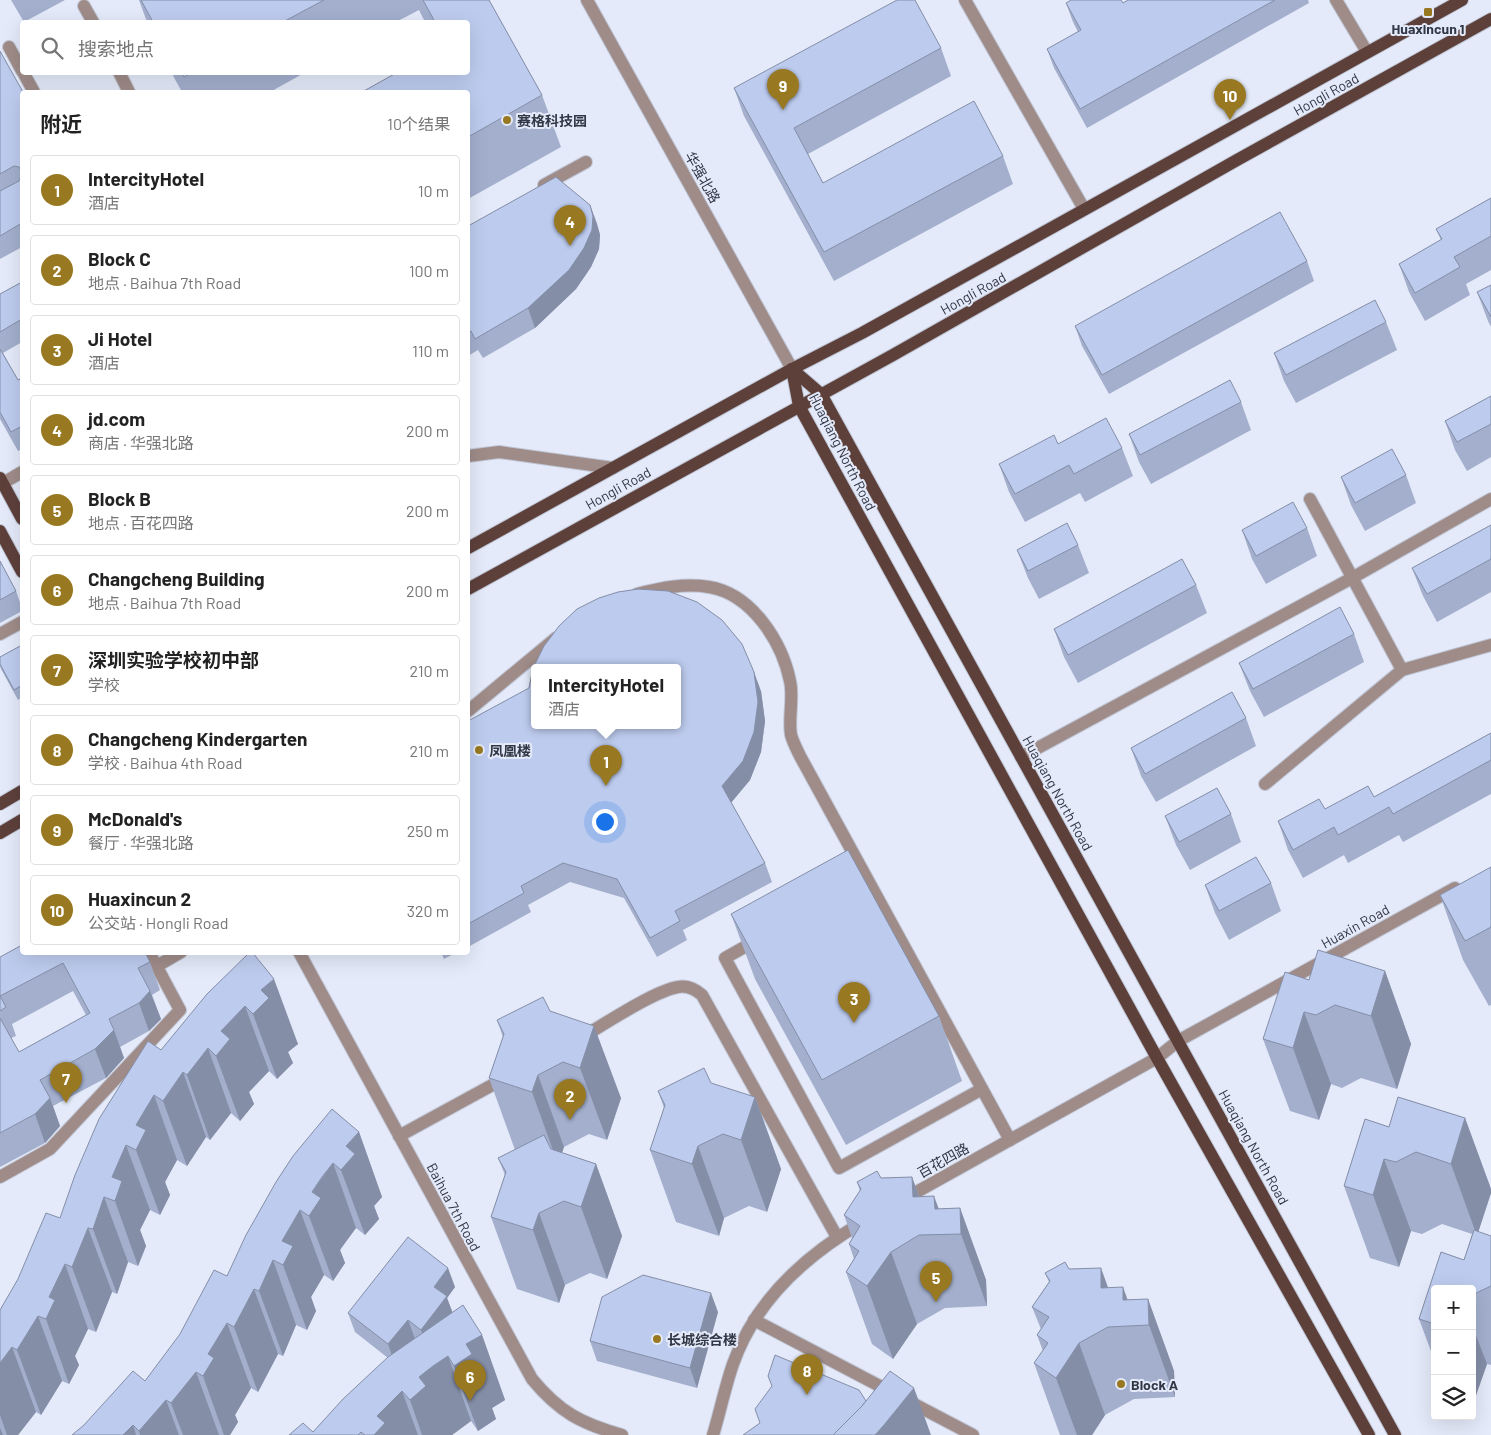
<!DOCTYPE html>
<html lang="zh">
<meta charset="utf-8">
<style>
body{margin:0;font-family:Barlow,"Noto Sans SC",sans-serif;background:#f6f6f6;color:#222}
.controls{position:absolute;right:15px;bottom:15px;display:grid;overflow:hidden;border-radius:5px;box-shadow:0 5px 20px #0002}
.controls button{width:45px;height:45px;display:grid;place-items:center;padding:0;border:0;border-bottom:1px solid #e0e0e0;background:#fff;color:#222;font:25px sans-serif}
.you{position:absolute;left:604px;top:821px;width:18px;height:18px;margin:-12px;border:4px solid #fff;border-radius:50%;background:#1a73e8;box-shadow:0 0 0 8px #1a73e833}
.badge{display:grid;place-items:center;width:32px;height:32px;border-radius:50%;background:#987922;color:#fff;font-size:16px;font-weight:700}
.pin{position:absolute;translate:-50% -41px;filter:drop-shadow(0 1px 2px #0008)}
.pin::after{content:'';position:absolute;top:26px;width:18px;height:15px;background:inherit;clip-path:polygon(0 0,100% 0,50% 100%)}
.popup{position:absolute;left:531px;top:664px;width:150px;height:65px;box-sizing:border-box;display:grid;place-content:center;border-radius:5px;background:#fff;filter:drop-shadow(0 1px 4px #0005);font-size:16px;white-space:nowrap;color:#767676}
.popup b{font-size:19px;color:#222}
.popup::after{content:'';position:absolute;left:50%;top:100%;margin-left:-10px;border:10px solid transparent;border-top-color:#fff}
.list{margin:0;padding:0;list-style:none}
h2{display:flex;justify-content:space-between;align-items:center;height:65px;margin:0;padding:0 20px;font-size:21px}
h2 small{font-size:16px;font-weight:400;color:#767676}
.list li{display:grid;grid-template-columns:32px 1fr auto;gap:15px;align-items:center;box-sizing:border-box;height:70px;margin:0 10px 10px;padding:0 10px;border:1px solid #e0e0e0;border-radius:5px}
.list b{display:block;font-size:19px;white-space:nowrap}
.list p{margin:0;font-size:16px;white-space:nowrap;color:#767676}
.list em{font-size:16px;font-style:normal;color:#767676}
.icon{flex:none;width:28px;height:28px;fill:none;stroke:currentColor;stroke-width:2;stroke-linecap:round;stroke-linejoin:round}
.map{position:relative;flex:none;width:1491px;height:1435px;overflow:hidden}
.search{position:absolute;background:#fff;box-shadow:0 5px 20px #0002;left:20px;top:20px;width:450px;height:55px;display:flex;align-items:center;gap:12px;box-sizing:border-box;padding:0 18px;border-radius:5px;color:#767676;font-size:19px}
.panel{position:absolute;background:#fff;box-shadow:0 5px 20px #0002;left:20px;top:90px;width:450px;height:865px;border-radius:5px}
.map>svg:first-child{display:block}
</style>
<div class="map">
<svg width="1491" height="1435" viewBox="0 0 1491 1435">
<rect width="100%" height="100%" fill="#e4eaf9"/>
<g fill="none" stroke-linecap="round" stroke-linejoin="round">
<g stroke="#c0c6d5" stroke-width="14">
<g id="minor">
<path d="M587 0 792 369"/>
<path d="M965 0 1084 209"/>
<path d="M1336 0 1367 52"/>
<path d="M84 6 93 22"/>
<path d="M9 47 22 71"/>
<path d="M23 72 34 92"/>
<path d="M119 72 129 92"/>
<path d="M544 185 586 162"/>
<path d="M468 456 499 452 613 468"/>
<path d="M3 483 22 472"/>
<path d="M1310 499 1402 670"/>
<path d="M637 594C661 588 684 583 709 587 752 594 782 642 790 681 794 698 788 718 791 735 793 742 797 750 800 756L1010 1140"/>
<path d="M0 634 22 622"/>
<path d="M468 711 556 638"/>
<path d="M1021 757 1352 578 1491 499"/>
<path d="M1265 784 1402 670 1491 645"/>
<path d="M757 940 725 958 839 1168 982 1089"/>
<path d="M299 952 532 1379C559 1412 582 1424 622 1435"/>
<path d="M157 966 181 952"/>
<path d="M582 1037C605 1024 654 991 678 987 688 985 695 989 702 995L837 1237"/>
<path d="M399 1136 507 1077"/>
<path d="M0 1177 50 1149 180 1010 149 952"/>
<path d="M904 1199 1157 1058 1178 1041 1455 888"/>
<path d="M754 1320 973 1435"/>
<path d="M713 1435C720 1412 725 1387 733 1364 755 1301 806 1255 863 1222"/>
</g>
</g>
<g stroke="#c0c6d5" stroke-width="14">
<g id="major">
<path d="M792 369 821 394 1395 1435"/>
<path d="M792 369 799 406 1157 1058 1369 1435"/>
<path d="M0 478 22 519"/>
<path d="M0 531 22 572"/>
<path d="M468 548 792 369 862 333 1462 0"/>
<path d="M468 589 893 355 1237 160 1491 19"/>
<path d="M0 804 22 791"/>
<path d="M0 833 22 820"/>
</g>
</g>
<use href="#minor" stroke="#9f8c89" stroke-width="12"/>
<use href="#major" stroke="#5e403b" stroke-width="12"/>
</g>
<g fill="#a3afcd" fill-rule="evenodd">
<path d="M11 0H65L24 22Z"/>
<path d="M139 0H489L542 95 561 147 468 199V22H425L419 10 396 22H147Z"/>
<path d="M1128 0H1308L1309 3 1087 128 1054 68 1047 49 1078 32 1073 22 1066 3H1123Z"/>
<path d="M941 48 951 76 808 154 823 183 1003 156 1013 184 834 281 744 116 734 88Z"/>
<path d="M0 51 22 92V247L0 259Z"/>
<path d="M171 72H306L270 92H182Z"/>
<path d="M1491 198V270L1466 284 1470 295 1425 321 1409 292 1399 264 1441 240 1436 229Z"/>
<path d="M590 205 597 224 600 235 599 249 591 267 576 289 535 328 483 358 478 350 468 356V226Z"/>
<path d="M1307 261 1314 281 1109 394 1082 346 1075 326Z"/>
<path d="M22 282V342L3 353 18 380 22 378V449L18 451 0 419V294Z"/>
<path d="M1491 285V327L1488 321 1477 292Z"/>
<path d="M1386 322 1397 350 1296 403 1284 381 1274 353Z"/>
<path d="M1491 396V457L1467 471 1455 450 1445 421Z"/>
<path d="M1241 402 1251 430 1151 484 1139 462 1129 434Z"/>
<path d="M1058 444 1122 448 1133 476 1085 502 1080 493 1025 522 1009 492 999 464Z"/>
<path d="M1406 475 1416 503 1365 531 1351 505 1341 477Z"/>
<path d="M1491 525V592L1437 622 1423 596 1412 568Z"/>
<path d="M1307 528 1317 556 1266 584 1252 559 1242 530Z"/>
<path d="M1078 545 1089 573 1039 599 1028 578 1017 550Z"/>
<path d="M0 561 16 591 22 608V611L0 623Z"/>
<path d="M1196 585 1207 613 1078 683 1064 657 1054 629Z"/>
<path d="M1354 634 1364 662 1264 717 1250 691 1239 663Z"/>
<path d="M22 645V697L18 700 1 669 0 666V657Z"/>
<path d="M761 691 765 721 761 752 750 780 731 803 765 863 772 882 683 930 687 940 657 957 624 898 570 882 528 905 531 912 468 947V721Z"/>
<path d="M1246 718 1256 746 1156 802 1141 776 1131 748Z"/>
<path d="M1491 733V794L1403 842 1399 835 1348 863 1344 855 1303 878 1288 850 1278 821 1374 797Z"/>
<path d="M1231 814 1241 842 1190 870 1176 845 1165 816Z"/>
<path d="M1491 867V1005L1489 1006 1463 960 1440 895Z"/>
<path d="M1271 883 1281 911 1229 940 1215 913 1205 885Z"/>
<path d="M731 914 939 1016 962 1081 846 1145 755 979Z"/>
<path d="M250 952 298 1044 288 1052 293 1063 277 1079 269 1071 249 1092 254 1104 240 1121 231 1113 210 1140 206 1137 187 1166 177 1160 165 1182 170 1195 160 1215 150 1210 140 1230 146 1246 138 1266 128 1262 117 1294 112 1292 96 1332 88 1329 75 1356 79 1365 69 1384 62 1381 41 1415 36 1412 18 1435H0V1310L60 1218 161 1050Z"/>
<path d="M441 952H457L444 959Z"/>
<path d="M0 957 150 962 160 990 152 995 161 1019 149 1031 120 1047 124 1058 106 1078 53 1106 60 1126 45 1143 0 1167ZM73 991 86 1015 19 1052 11 1038 16 1036 12 1024Z"/>
<path d="M1385 971 1411 1044 1397 1089 1361 1078 1342 1088 1331 1084 1319 1120 1290 1111 1263 1039 1309 980Z"/>
<path d="M550 1011 621 1098 607 1140 589 1134 564 1147 562 1153 596 1164 622 1236 607 1279 590 1273 565 1285 559 1303 517 1289 491 1217 505 1175 498 1158 515 1150 489 1078 503 1037 497 1020Z"/>
<path d="M658 1091 755 1097 781 1169 767 1212 749 1206 724 1218 719 1236 676 1222 650 1150 664 1108Z"/>
<path d="M1398 1097 1465 1118 1491 1189V1193L1478 1232 1491 1236V1365L1487 1364 1474 1401 1472 1400V1289H1435V1362L1419 1319 1441 1252 1464 1260 1472 1234 1442 1224 1422 1234 1411 1231 1399 1267 1370 1258 1344 1186 1365 1119 1389 1127Z"/>
<path d="M359 1132 382 1197 374 1206 379 1219 365 1235 356 1228 345 1242 340 1250 345 1263 333 1281 324 1275 311 1297 316 1311 307 1330 296 1325 283 1356 278 1354 258 1392 251 1388 235 1415 238 1422 230 1435H72L145 1381 227 1276Z"/>
<path d="M912 1177 919 1196 939 1209 960 1208 986 1280 987 1306 945 1308 917 1324 893 1359 872 1344 846 1272 854 1259 849 1244 852 1238 844 1215 860 1191 857 1182 881 1178Z"/>
<path d="M1069 1269 1108 1288 1127 1300 1148 1299 1174 1371 1175 1397 1134 1399 1105 1415 1092 1435H1060L1034 1363 1043 1351 1037 1335 1041 1329 1032 1307 1049 1282 1045 1273Z"/>
<path d="M455 1287 447 1298 452 1312 482 1335 505 1400 492 1408 496 1419 478 1431 471 1421 452 1435H289L313 1432 388 1358 355 1332 348 1313Z"/>
<path d="M718 1312 697 1388 597 1361 590 1341Z"/>
</g>
<g fill="#848ea7">
<path d="M590 205 597 224 600 235 599 249 591 267 576 289 535 328 528 308Z"/>
<path d="M754 672 761 691 765 721 761 752 750 780 729 805 722 786Z"/>
<path d="M1385 971 1411 1044 1397 1089 1371 1016Z"/>
<path d="M274 979 298 1044 288 1052 293 1063 277 1079 253 1014 261 990Z"/>
<path d="M150 991 161 1019 149 1031 139 1003Z"/>
<path d="M245 1006 269 1071 249 1092 254 1104 240 1121 216 1056 221 1031Z"/>
<path d="M1304 1012 1331 1084 1319 1120 1293 1048Z"/>
<path d="M594 1026 621 1098 607 1140 580 1068Z"/>
<path d="M114 1030 124 1058 106 1078 95 1049Z"/>
<path d="M208 1048 231 1113 210 1140 187 1075Z"/>
<path d="M183 1072 206 1137 187 1166 163 1101Z"/>
<path d="M538 1075 564 1147 558 1164 532 1092Z"/>
<path d="M154 1095 177 1160 165 1182 170 1195 160 1215 136 1150V1125Z"/>
<path d="M755 1097 781 1169 767 1212 741 1140Z"/>
<path d="M50 1098 60 1126 45 1143 35 1114Z"/>
<path d="M1465 1118 1491 1189V1193L1477 1236 1451 1164Z"/>
<path d="M359 1132 382 1197 374 1206 379 1219 365 1235 341 1170 346 1146Z"/>
<path d="M126 1145 150 1210 140 1230 146 1246 138 1266 115 1201 112 1177Z"/>
<path d="M698 1146 724 1218 719 1236 692 1164Z"/>
<path d="M1384 1159 1411 1231 1399 1267 1373 1195Z"/>
<path d="M333 1163 356 1228 340 1250 345 1263 333 1281 309 1216 312 1192Z"/>
<path d="M596 1164 622 1236 607 1279 581 1207Z"/>
<path d="M912 1177 933 1235 913 1197Z"/>
<path d="M934 1196 948 1234 935 1209Z"/>
<path d="M104 1197 128 1262 117 1294 93 1229Z"/>
<path d="M960 1208 986 1280 987 1306 961 1234Z"/>
<path d="M300 1210 324 1275 311 1297 316 1311 307 1330 283 1265 282 1241Z"/>
<path d="M539 1213 565 1285 559 1303 533 1230Z"/>
<path d="M88 1228 112 1292 96 1332 72 1267Z"/>
<path d="M891 1252 917 1324 893 1359 867 1286Z"/>
<path d="M273 1260 296 1325 283 1356 259 1291Z"/>
<path d="M65 1264 88 1329 75 1356 79 1365 69 1384 46 1319 49 1297Z"/>
<path d="M448 1268 455 1287 447 1298 454 1316 428 1349 421 1330 434 1287Z"/>
<path d="M1101 1268 1122 1326 1101 1288Z"/>
<path d="M1123 1287 1137 1326 1123 1300Z"/>
<path d="M254 1289 278 1354 258 1392 234 1327Z"/>
<path d="M711 1293 718 1312 697 1388 690 1368Z"/>
<path d="M1148 1299 1174 1371 1175 1397 1149 1325Z"/>
<path d="M38 1316 62 1381 41 1415 17 1350Z"/>
<path d="M408 1320 415 1339 395 1364 388 1344Z"/>
<path d="M227 1323 251 1388 235 1415 238 1422 230 1435H224L203 1376 208 1354Z"/>
<path d="M1472 1325 1487 1364 1474 1401 1472 1395Z"/>
<path d="M482 1335 505 1400 492 1408 496 1419 478 1431 454 1366 466 1344Z"/>
<path d="M1079 1343 1105 1415 1092 1435H1077L1056 1378Z"/>
<path d="M12 1347 36 1412 18 1435H7L0 1415V1363Z"/>
<path d="M448 1356 471 1421 452 1435H422L410 1400 419 1377 433 1366Z"/>
<path d="M196 1372 219 1435H183L171 1403Z"/>
<path d="M914 1388 931 1435H875Z"/>
<path d="M402 1391 418 1435H374L377 1416Z"/>
<path d="M166 1400 179 1435H140L139 1431Z"/>
<path d="M133 1425 136 1435H123Z"/>
<path d="M0 1428 3 1435H0Z"/>
</g>
<g fill="#bdcbee" stroke="#848ea7" fill-rule="evenodd">
<path d="M141 0H324L283 22H153Z"/>
<path d="M423 0H489L542 95 468 137V92H362L398 72H468V22H435Z"/>
<path d="M897 0H915L941 48 794 128 823 183 974 101 1003 156 824 252 734 88Z"/>
<path d="M1071 0H1121L1123 3 1128 0H1275L1080 109 1047 49 1081 30 1066 3Z"/>
<path d="M0 51 23 92 22 172 19 167 14 166 0 174Z"/>
<path d="M181 72H193L184 77Z"/>
<path d="M22 174V223L0 236V191L19 181Z"/>
<path d="M556 177 590 205 593 216 592 230 584 248 569 270 528 308 475 339 471 331 468 333V226Z"/>
<path d="M1491 198V236L1454 257 1460 267 1415 293 1399 264 1442 239 1436 229Z"/>
<path d="M1280 212 1307 261 1102 375 1075 326Z"/>
<path d="M22 282V319L0 332V294Z"/>
<path d="M1491 285V317L1477 292Z"/>
<path d="M1375 300 1386 322 1286 375 1274 353Z"/>
<path d="M0 349 18 380 22 378V426L11 432 0 412Z"/>
<path d="M1230 380 1241 402 1140 455 1129 434Z"/>
<path d="M1491 396V424L1457 442 1445 421Z"/>
<path d="M1106 418 1122 448 1074 474 1069 465 1015 494 999 464 1054 435 1058 444Z"/>
<path d="M1392 449 1406 475 1355 503 1341 477Z"/>
<path d="M1293 502 1307 528 1256 556 1242 530Z"/>
<path d="M1067 523 1078 545 1028 571 1017 550Z"/>
<path d="M1491 525V559L1427 594 1412 568Z"/>
<path d="M1182 559 1196 585 1068 655 1054 629Z"/>
<path d="M0 561 16 591 0 600Z"/>
<path d="M638 589 668 591 697 602 722 620 742 644 754 672 758 702 754 732 743 761 722 786 765 863 675 911 680 921 650 938 617 879 563 863 521 886 524 893 468 924V721L529 688 533 668 544 646 559 626 577 609 599 598 618 592ZM535 667H677V725H535Z"/>
<path d="M1340 607 1354 634 1253 689 1239 663Z"/>
<path d="M22 645V685L14 690 0 664V657Z"/>
<path d="M1232 692 1246 718 1145 774 1131 748Z"/>
<path d="M1491 733V760L1393 814 1389 807 1338 835 1334 827 1293 850 1278 821 1319 799 1325 809 1368 786 1374 797Z"/>
<path d="M1217 788 1231 814 1179 842 1165 816Z"/>
<path d="M848 850 939 1016 822 1080 731 914Z"/>
<path d="M1256 857 1271 883 1219 911 1205 885Z"/>
<path d="M1491 867V927L1465 941 1440 895Z"/>
<path d="M22 945V952H145L150 962 138 968 150 991 139 1003 109 1019 114 1030 95 1049 40 1080 50 1098 35 1114 0 1133V1018L19 1052 90 1013 63 963 0 996 6 1007 0 1011V957Z"/>
<path d="M1318 950 1385 971 1371 1016 1335 1005 1316 1015 1304 1012 1293 1048 1263 1039 1285 972 1309 980Z"/>
<path d="M250 952H252L274 979 261 990 269 998 253 1014 245 1006 221 1031 230 1039 216 1056 208 1048 187 1075 183 1072 163 1101 154 1095 136 1125 146 1130 136 1150 126 1145 112 1177 122 1181 115 1201 104 1197 93 1229 88 1228 72 1267 65 1264 49 1297 55 1300 46 1319 38 1316 17 1350 12 1347 0 1363V1310L18 1279 46 1213 60 1218 75 1175 99 1119 148 1041 161 1050 207 994Z"/>
<path d="M543 997 550 1011 594 1026 580 1068 563 1062 538 1075 532 1092 489 1078 504 1034 497 1020Z"/>
<path d="M704 1068 711 1083 755 1097 741 1140 723 1134 698 1146 692 1164 650 1150 665 1105 658 1091Z"/>
<path d="M1398 1097 1465 1118 1451 1164 1416 1152 1396 1162 1384 1159 1373 1195 1344 1186 1365 1119 1389 1127Z"/>
<path d="M332 1109 359 1132 346 1146 355 1154 341 1170 333 1163 322 1177 312 1192 321 1198 309 1216 300 1210 282 1241 293 1246 283 1265 273 1260 259 1291 254 1289 234 1327 227 1323 208 1354 214 1358 203 1376 196 1372 171 1403 166 1400 139 1431 133 1425 123 1435H72L84 1425 133 1371 145 1381 180 1334 214 1270 227 1276 246 1235 276 1182 293 1156Z"/>
<path d="M544 1135 551 1149 596 1164 581 1207 564 1201 539 1213 533 1230 491 1217 506 1172 498 1158Z"/>
<path d="M877 1171 881 1178 912 1177 913 1197 934 1196 935 1209 960 1208 961 1234 919 1235 891 1252 867 1286 846 1272 859 1251 849 1244 860 1226 844 1215 861 1189 857 1182Z"/>
<path d="M1474 1230 1491 1236V1286L1472 1295V1289H1435V1324L1419 1319 1441 1252 1464 1260Z"/>
<path d="M408 1237 448 1268 434 1287 447 1296 421 1330 408 1320 388 1344 348 1313Z"/>
<path d="M1065 1262 1069 1269 1101 1268V1288L1123 1287V1300L1148 1299 1149 1325 1108 1327 1079 1343 1056 1378 1034 1363 1048 1343 1037 1335 1049 1317 1032 1307 1050 1281 1045 1273Z"/>
<path d="M643 1275 711 1293 690 1368 590 1341 602 1297Z"/>
<path d="M463 1305 482 1335 466 1344 472 1354 454 1366 448 1356 433 1366 419 1377 426 1386 410 1400 402 1391 377 1416 385 1423 374 1435H365L361 1432 358 1435H289L303 1423 313 1432 343 1399 388 1357Z"/>
<path d="M775 1355 859 1390 866 1401 862 1406 833 1435H743L760 1423 755 1409 772 1386 768 1376Z"/>
<path d="M890 1371 914 1388 884 1425 875 1435H833L862 1406Z"/>
</g>
<g fill="#987922" stroke="#e4eaf9" stroke-width="2">
<rect x="1423" y="7" width="10" height="10" rx="2.5"/>
<circle cx="507" cy="120" r="5"/>
<circle cx="479" cy="750" r="5"/>
<circle cx="657" cy="1339" r="5"/>
<circle cx="1121" cy="1384" r="5"/>
</g>
<g text-anchor="middle" dominant-baseline="central" stroke-width="4" stroke-linejoin="round" paint-order="stroke">
<g font-size="14" font-weight="bold" fill="#323745" stroke="#e4eaf9" text-anchor="start">
<text x="1428" y="28" text-anchor="middle">Huaxincun 1</text>
<text x="517" y="120">赛格科技园</text>
<text x="489" y="750">凤凰楼</text>
<text x="667" y="1339">长城综合楼</text>
<text x="1131" y="1384">Block A</text>
</g>
<g font-size="14" fill="#323745" stroke="#e4eaf9">
<text transform="translate(1326 94) rotate(-29)">Hongli Road</text>
<text transform="translate(703 177) rotate(61)">华强北路</text>
<text transform="translate(973 293) rotate(-29)">Hongli Road</text>
<text transform="translate(843 452) rotate(63)">Huaqiang North Road</text>
<text transform="translate(618 488) rotate(-29)">Hongli Road</text>
<text transform="translate(1058 793) rotate(61)">Huaqiang North Road</text>
<text transform="translate(1355 926) rotate(-29)">Huaxin Road</text>
<text transform="translate(1254 1147) rotate(61)">Huaqiang North Road</text>
<text transform="translate(943 1160) rotate(-29)">百花四路</text>
<text transform="translate(454 1207) rotate(62)">Baihua 7th Road</text>
</g>
</g>
</svg>
<div class="controls">
<button>+</button>
<button>−</button>
<button><svg class="icon" aria-label="layers" viewBox="0 0 24 24"><path d="M12 4l9 5-9 5-9-5zM3 14l9 5 9-5"/></svg></button>
</div>
<div class="you"></div>
<div class="pin badge" style="left:606px;top:786px">1</div>
<div class="popup"><b>IntercityHotel</b>酒店</div>
<div class="pin badge" style="left:570px;top:1120px">2</div>
<div class="pin badge" style="left:854px;top:1023px">3</div>
<div class="pin badge" style="left:570px;top:246px">4</div>
<div class="pin badge" style="left:936px;top:1302px">5</div>
<div class="pin badge" style="left:470px;top:1401px">6</div>
<div class="pin badge" style="left:66px;top:1103px">7</div>
<div class="pin badge" style="left:807px;top:1395px">8</div>
<div class="pin badge" style="left:783px;top:110px">9</div>
<div class="pin badge" style="left:1230px;top:120px">10</div>
<div class="search"><svg class="icon" aria-label="search" viewBox="0 0 24 24"><circle cx="10" cy="10" r="6"/><path d="M15 15l6 6"/></svg>搜索地点</div>
<section class="panel">
<h2>附近<small>10个结果</small></h2>
<ul class="list">
<li><span class="badge">1</span><div><b>IntercityHotel</b><p>酒店</p></div><em>10 m</em></li>
<li><span class="badge">2</span><div><b>Block C</b><p>地点 · Baihua 7th Road</p></div><em>100 m</em></li>
<li><span class="badge">3</span><div><b>Ji Hotel</b><p>酒店</p></div><em>110 m</em></li>
<li><span class="badge">4</span><div><b>jd.com</b><p>商店 · 华强北路</p></div><em>200 m</em></li>
<li><span class="badge">5</span><div><b>Block B</b><p>地点 · 百花四路</p></div><em>200 m</em></li>
<li><span class="badge">6</span><div><b>Changcheng Building</b><p>地点 · Baihua 7th Road</p></div><em>200 m</em></li>
<li><span class="badge">7</span><div><b>深圳实验学校初中部</b><p>学校</p></div><em>210 m</em></li>
<li><span class="badge">8</span><div><b>Changcheng Kindergarten</b><p>学校 · Baihua 4th Road</p></div><em>210 m</em></li>
<li><span class="badge">9</span><div><b>McDonald's</b><p>餐厅 · 华强北路</p></div><em>250 m</em></li>
<li><span class="badge">10</span><div><b>Huaxincun 2</b><p>公交站 · Hongli Road</p></div><em>320 m</em></li>
</ul>
</section>
</div>
